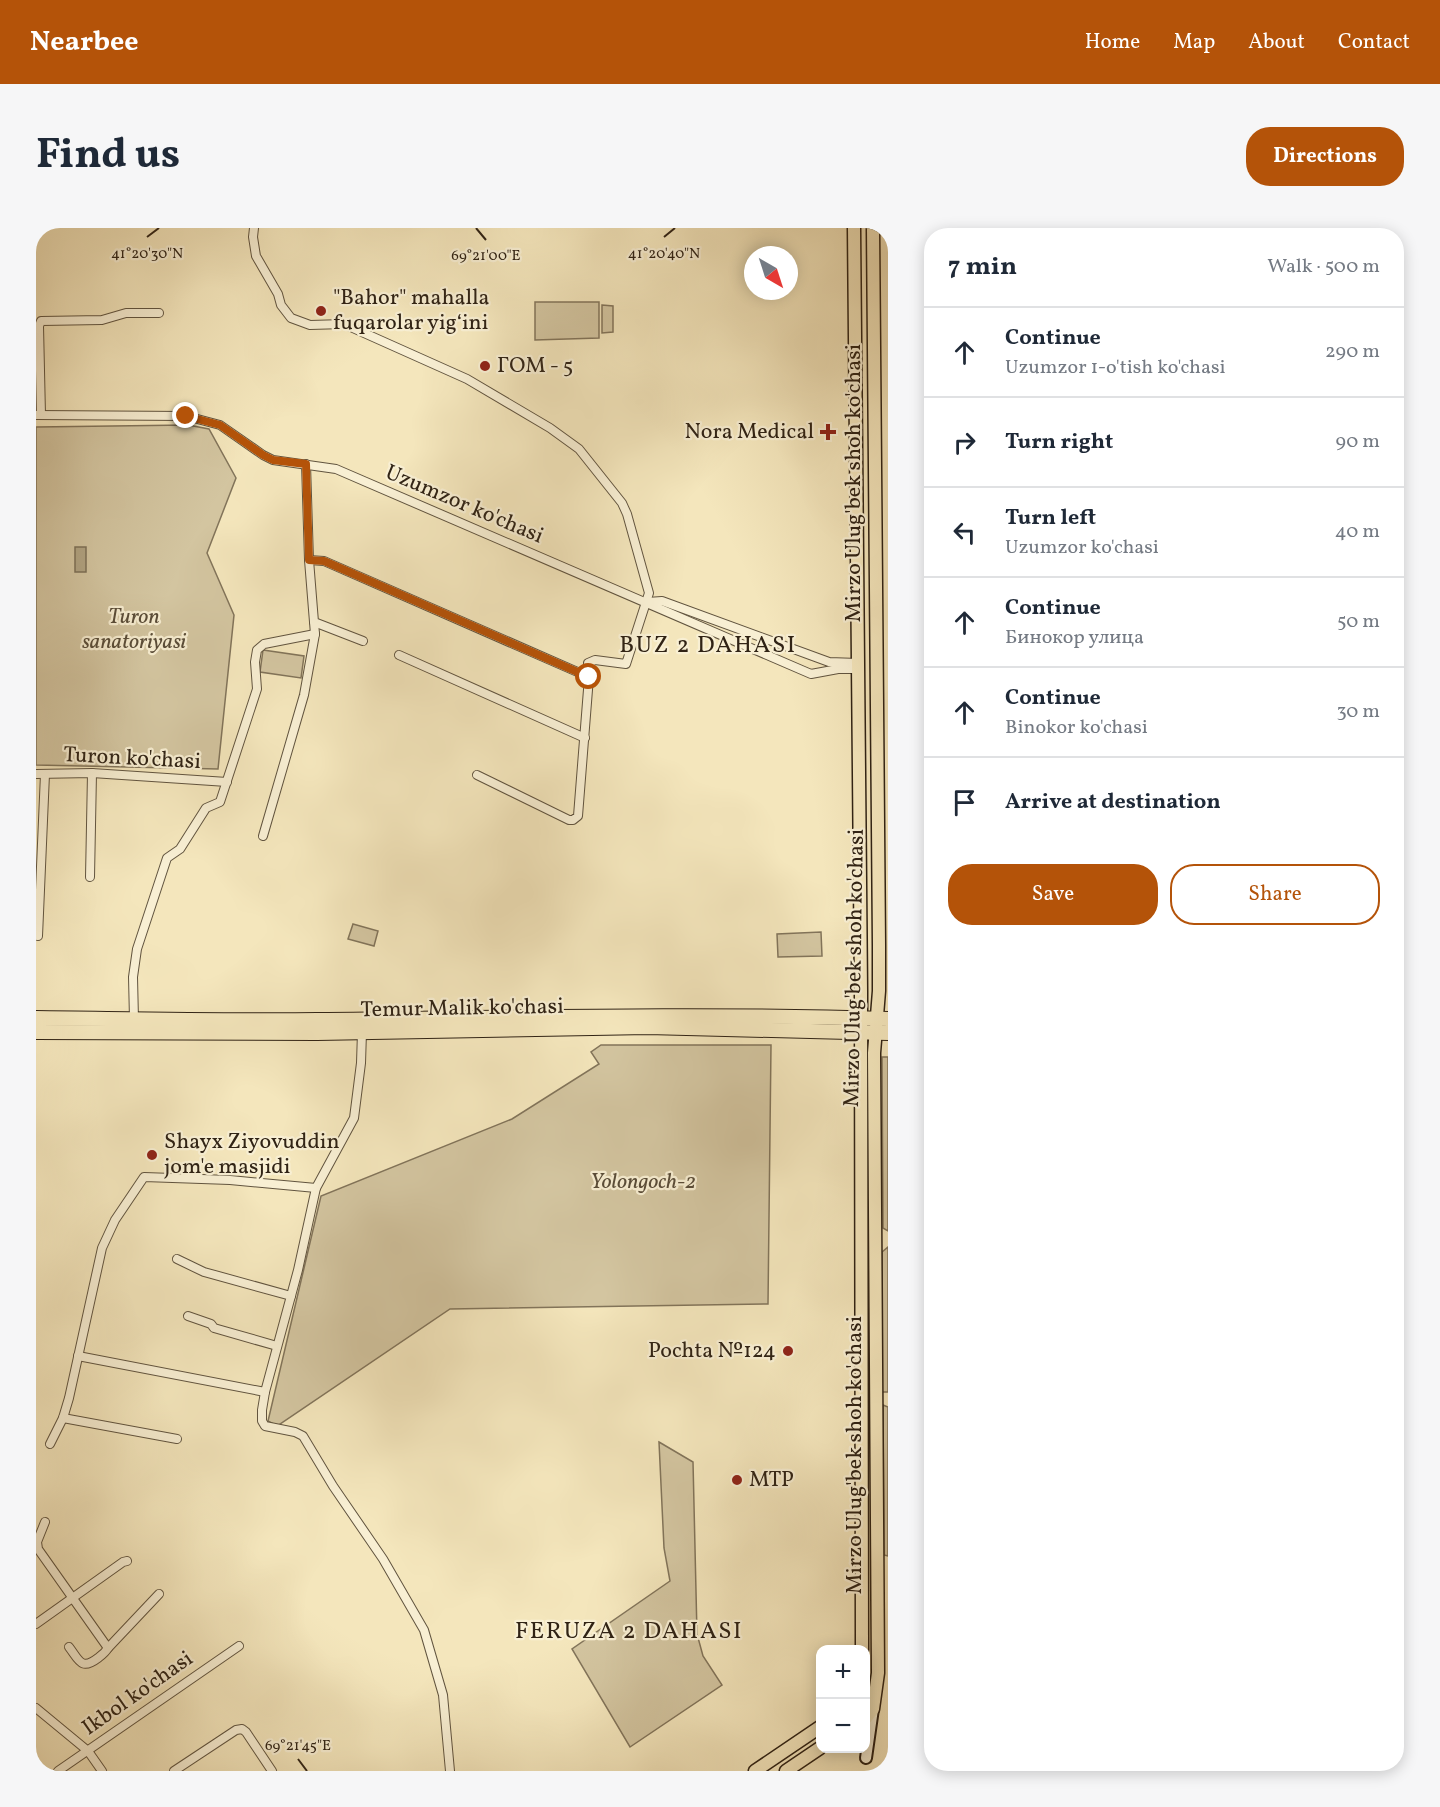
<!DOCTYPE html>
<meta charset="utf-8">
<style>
body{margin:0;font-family:Vollkorn,serif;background:#f6f6f7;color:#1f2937}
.controls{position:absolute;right:18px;bottom:18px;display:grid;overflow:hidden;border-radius:12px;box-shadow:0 3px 15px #0003}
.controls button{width:54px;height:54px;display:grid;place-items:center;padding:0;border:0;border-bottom:2px solid #e0e1e3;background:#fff;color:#1f2937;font:30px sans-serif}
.compass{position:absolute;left:708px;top:18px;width:54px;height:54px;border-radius:50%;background:#fff;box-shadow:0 3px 15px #0003;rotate:141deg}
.stop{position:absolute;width:18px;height:18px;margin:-14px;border:4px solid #b45309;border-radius:50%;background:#fff}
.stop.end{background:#b45309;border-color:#fff;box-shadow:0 2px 6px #0008}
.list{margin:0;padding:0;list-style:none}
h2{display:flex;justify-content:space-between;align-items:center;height:78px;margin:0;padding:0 24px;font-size:26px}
h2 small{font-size:20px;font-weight:400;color:#747a83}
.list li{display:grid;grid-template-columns:39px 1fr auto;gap:18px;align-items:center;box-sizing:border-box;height:90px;padding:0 24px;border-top:2px solid #e0e1e3}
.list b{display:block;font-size:22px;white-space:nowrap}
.list p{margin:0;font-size:20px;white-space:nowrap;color:#747a83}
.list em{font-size:20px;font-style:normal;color:#747a83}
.actions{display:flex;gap:12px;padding:18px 24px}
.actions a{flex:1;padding:14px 0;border:2px solid #b45309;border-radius:24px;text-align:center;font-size:21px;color:#b45309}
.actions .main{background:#b45309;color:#fff}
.icon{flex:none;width:33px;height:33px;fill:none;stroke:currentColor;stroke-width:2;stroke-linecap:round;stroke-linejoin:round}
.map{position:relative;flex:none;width:852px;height:1543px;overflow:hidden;border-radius:24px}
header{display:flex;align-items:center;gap:36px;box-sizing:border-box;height:84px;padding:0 30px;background:#b45309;color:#fff}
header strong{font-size:28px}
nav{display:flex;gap:33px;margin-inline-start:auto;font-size:21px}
.intro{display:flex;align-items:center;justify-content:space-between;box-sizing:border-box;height:144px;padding:0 36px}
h1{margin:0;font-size:42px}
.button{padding:15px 27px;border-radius:24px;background:#b45309;color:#fff;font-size:21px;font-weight:700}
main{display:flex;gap:36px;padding:0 36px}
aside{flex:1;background:#fff;border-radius:24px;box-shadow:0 3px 15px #0003}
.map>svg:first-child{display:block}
</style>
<header>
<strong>Nearbee</strong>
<nav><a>Home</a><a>Map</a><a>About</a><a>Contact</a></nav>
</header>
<div class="intro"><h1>Find us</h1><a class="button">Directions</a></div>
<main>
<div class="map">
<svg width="852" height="1543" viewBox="0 0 852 1543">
<rect width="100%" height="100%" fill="#f4e6bc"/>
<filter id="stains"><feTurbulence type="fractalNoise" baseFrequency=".00333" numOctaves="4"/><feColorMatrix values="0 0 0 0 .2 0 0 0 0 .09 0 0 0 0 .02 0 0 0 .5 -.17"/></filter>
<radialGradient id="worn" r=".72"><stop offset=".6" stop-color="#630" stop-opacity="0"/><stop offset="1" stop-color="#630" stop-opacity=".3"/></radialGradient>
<g fill="#d3c5a0" stroke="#82745a" stroke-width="1.5">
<path d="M499 74H563V110L499 112Z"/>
<path d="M566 77 577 78V104L566 105Z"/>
<path d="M152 197 173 201 200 250 171 325 198 387 182 541 0 537V199Z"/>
<path d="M227 422 268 428 265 450 224 444Z"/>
<path d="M317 696 342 703 338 718 312 711Z"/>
<path d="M785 704 786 728 742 729 741 706Z"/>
<path d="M565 817H735L732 1076 414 1081 241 1198 232 1193 285 968 476 891 563 836 555 824Z"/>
<path d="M846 829H852V1003L847 1000Z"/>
<path d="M852 1019V1164H846V1024Z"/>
<path d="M847 1177 852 1179V1328L848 1327Z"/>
<path d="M623 1214 657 1234 661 1406 667 1428 686 1457 594 1519 536 1421 634 1353 628 1320Z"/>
</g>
<rect fill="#b1a483" stroke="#7d7057" stroke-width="1.5" x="39" y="319" width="11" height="25"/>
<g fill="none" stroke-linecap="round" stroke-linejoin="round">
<g stroke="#61543f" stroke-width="10">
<g id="street">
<path d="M218 0 217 9 220 28 242 66 245 77 255 90 274 97 308 96 431 151 514 200 543 221 586 275 591 286 613 365 590 436 559 432 552 435 553 449 542 588 537 592H533L441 547"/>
<path d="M0 187 150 188 184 197 227 227 237 232 300 241 775 446 802 441H822"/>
<path d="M5 187 3 98 5 93 66 92 90 85H123"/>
<path d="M270 236 273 332 278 394 327 413"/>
<path d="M273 332 288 333 553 449"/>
<path d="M611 374 626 373 793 434 822 435"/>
<path d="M363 427 549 510"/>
<path d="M0 546 56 545 191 554"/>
<path d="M227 608 268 467 279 406 278 394"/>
<path d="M54 649 56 545"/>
<path d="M2 708 9 546"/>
<path d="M98 791 97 749 101 721 131 630 144 621 170 580 184 574 221 461 219 434 221 422 228 416 279 406"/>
<path d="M326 804 325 835 318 890 280 960 262 1042 229 1164 226 1182V1193L229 1198 259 1204 267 1208 297 1258 347 1331 388 1402 407 1467 414 1543"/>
<path d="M141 1031 168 1044 255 1068"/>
<path d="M152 1088 175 1096 178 1100 241 1118"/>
<path d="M42 1128 229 1164"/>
<path d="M27 1190 141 1211"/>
<path d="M14 1216 27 1190 33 1170 66 1020 79 992 108 949 194 952 280 960"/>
<path d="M9 1294 1 1314 2 1321 72 1420 123 1366"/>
<path d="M0 1396 87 1334 91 1333"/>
<path d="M33 1419C43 1432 45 1443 62 1430 66 1427 69 1425 72 1420"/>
<path d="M0 1480 52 1523 66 1543"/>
<path d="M22 1543 203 1418"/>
<path d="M138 1543 200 1502 206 1501 210 1504 236 1543"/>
</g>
</g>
<g stroke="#302315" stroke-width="14">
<path id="secondary" d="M830 1530 837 1481"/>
</g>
<g stroke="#302315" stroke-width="15">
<g id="primary">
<path d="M818 0 825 763 826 1422"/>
<path d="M830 1490 837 1481 842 1445 838 825 843 763V717L837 0"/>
<path d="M719 1543 784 1499"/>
<path d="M750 1543 784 1520"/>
</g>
</g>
<g stroke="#302315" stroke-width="16">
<g id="highway">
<path d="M0 790C94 791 187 793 281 792 471 790 662 785 852 791"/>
<path d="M0 804 281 805 612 799 852 805"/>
</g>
</g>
<use href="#street" stroke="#f8efd3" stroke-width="8"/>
<use href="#secondary" stroke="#f8efd3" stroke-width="10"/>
<use href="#primary" stroke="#f4e6bc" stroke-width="12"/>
<use href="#highway" stroke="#f4e6bc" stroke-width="14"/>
</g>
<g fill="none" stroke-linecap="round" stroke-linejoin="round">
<path stroke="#b45309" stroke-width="8" d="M150 188 184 197 227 227 237 232 270 236 273 332 288 333 553 449"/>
</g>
<path fill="none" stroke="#302315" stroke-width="2" d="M440 0 450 12M111 9 123 0M628 9 639 0M262 1531 271 1543"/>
<g fill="#8f2418" stroke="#f8efd3" stroke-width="2">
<circle cx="285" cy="83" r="6"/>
<circle cx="449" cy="138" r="6"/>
<path d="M789 195h6v6h6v6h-6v6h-6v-6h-6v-6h6z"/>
<circle cx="116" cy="927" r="6"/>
<circle cx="752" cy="1123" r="6"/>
<circle cx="701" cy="1252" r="6"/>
</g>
<g text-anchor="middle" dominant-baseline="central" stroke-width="4.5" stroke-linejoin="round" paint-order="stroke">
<g font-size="22" fill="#302315" stroke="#f8efd3" text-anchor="start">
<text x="297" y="70">"Bahor" mahalla<tspan x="297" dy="25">fuqarolar yig‘ini</tspan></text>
<text x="461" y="138">ГОМ - 5</text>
<text x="778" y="204" text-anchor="end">Nora Medical</text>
<text x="128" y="914">Shayx Ziyovuddin<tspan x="128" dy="25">jom'e masjidi</tspan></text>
<text x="740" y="1123" text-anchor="end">Pochta №124</text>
<text x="713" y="1252">MTP</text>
</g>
<g font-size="22" fill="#302315" stroke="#f8efd3">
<text transform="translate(818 255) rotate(-90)">Mirzo Ulug'bek shoh ko'chasi</text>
<text transform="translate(428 277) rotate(23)">Uzumzor ko'chasi</text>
<text transform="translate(96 531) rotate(3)">Turon ko'chasi</text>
<text transform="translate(819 740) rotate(-89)">Mirzo Ulug'bek shoh ko'chasi</text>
<text transform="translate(426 781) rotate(-1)">Temur Malik ko'chasi</text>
<text transform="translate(819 1227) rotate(-90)">Mirzo Ulug'bek shoh ko'chasi</text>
<text transform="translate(102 1466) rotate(-35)">Ikbol ko'chasi</text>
</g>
<g font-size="22" font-style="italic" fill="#594c38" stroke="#f8efd3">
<text x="98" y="389">Turon<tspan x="98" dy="25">sanatoriyasi</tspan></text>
<text x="607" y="954">Yolongoch-2</text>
</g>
<g font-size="24" letter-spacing="1.5" fill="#302315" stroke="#f8efd3">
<text x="672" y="418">BUZ 2 DAHASI</text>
<text x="593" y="1404">FERUZA 2 DAHASI</text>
</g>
</g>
<g font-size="15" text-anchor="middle" fill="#302315" stroke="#f8efd3" stroke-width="4.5" stroke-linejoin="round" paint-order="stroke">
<text x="628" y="30">41°20'40"N</text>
<text x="111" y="30">41°20'30"N</text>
<text x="450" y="32">69°21'00"E</text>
<text x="262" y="1522">69°21'45"E</text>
</g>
<rect width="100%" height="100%" filter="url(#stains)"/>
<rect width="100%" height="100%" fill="url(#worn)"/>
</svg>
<div class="controls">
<button>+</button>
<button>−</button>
</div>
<svg class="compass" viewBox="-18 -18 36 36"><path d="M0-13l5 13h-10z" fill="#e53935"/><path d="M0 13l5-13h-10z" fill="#747a83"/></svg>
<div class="stop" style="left:553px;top:449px"></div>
<div class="stop end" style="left:150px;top:188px"></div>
</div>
<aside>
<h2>7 min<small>Walk · 500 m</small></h2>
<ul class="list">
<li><svg class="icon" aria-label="ahead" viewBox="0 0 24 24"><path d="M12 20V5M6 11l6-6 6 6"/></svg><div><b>Continue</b><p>Uzumzor 1-o'tish ko'chasi</p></div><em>290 m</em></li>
<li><svg class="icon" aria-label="right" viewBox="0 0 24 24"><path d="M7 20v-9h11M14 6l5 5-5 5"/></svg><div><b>Turn right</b></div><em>90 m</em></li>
<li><svg class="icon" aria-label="left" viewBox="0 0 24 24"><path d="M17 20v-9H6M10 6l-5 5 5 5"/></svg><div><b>Turn left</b><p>Uzumzor ko'chasi</p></div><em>40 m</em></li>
<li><svg class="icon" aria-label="ahead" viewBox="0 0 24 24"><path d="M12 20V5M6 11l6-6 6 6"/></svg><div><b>Continue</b><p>Бинокор улица</p></div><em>50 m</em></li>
<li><svg class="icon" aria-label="ahead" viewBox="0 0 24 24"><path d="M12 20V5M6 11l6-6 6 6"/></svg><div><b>Continue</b><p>Binokor ko'chasi</p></div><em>30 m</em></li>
<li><svg class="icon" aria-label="arrive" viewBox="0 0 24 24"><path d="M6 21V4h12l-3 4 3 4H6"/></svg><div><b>Arrive at destination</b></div></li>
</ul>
<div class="actions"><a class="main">Save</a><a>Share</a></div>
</aside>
</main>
